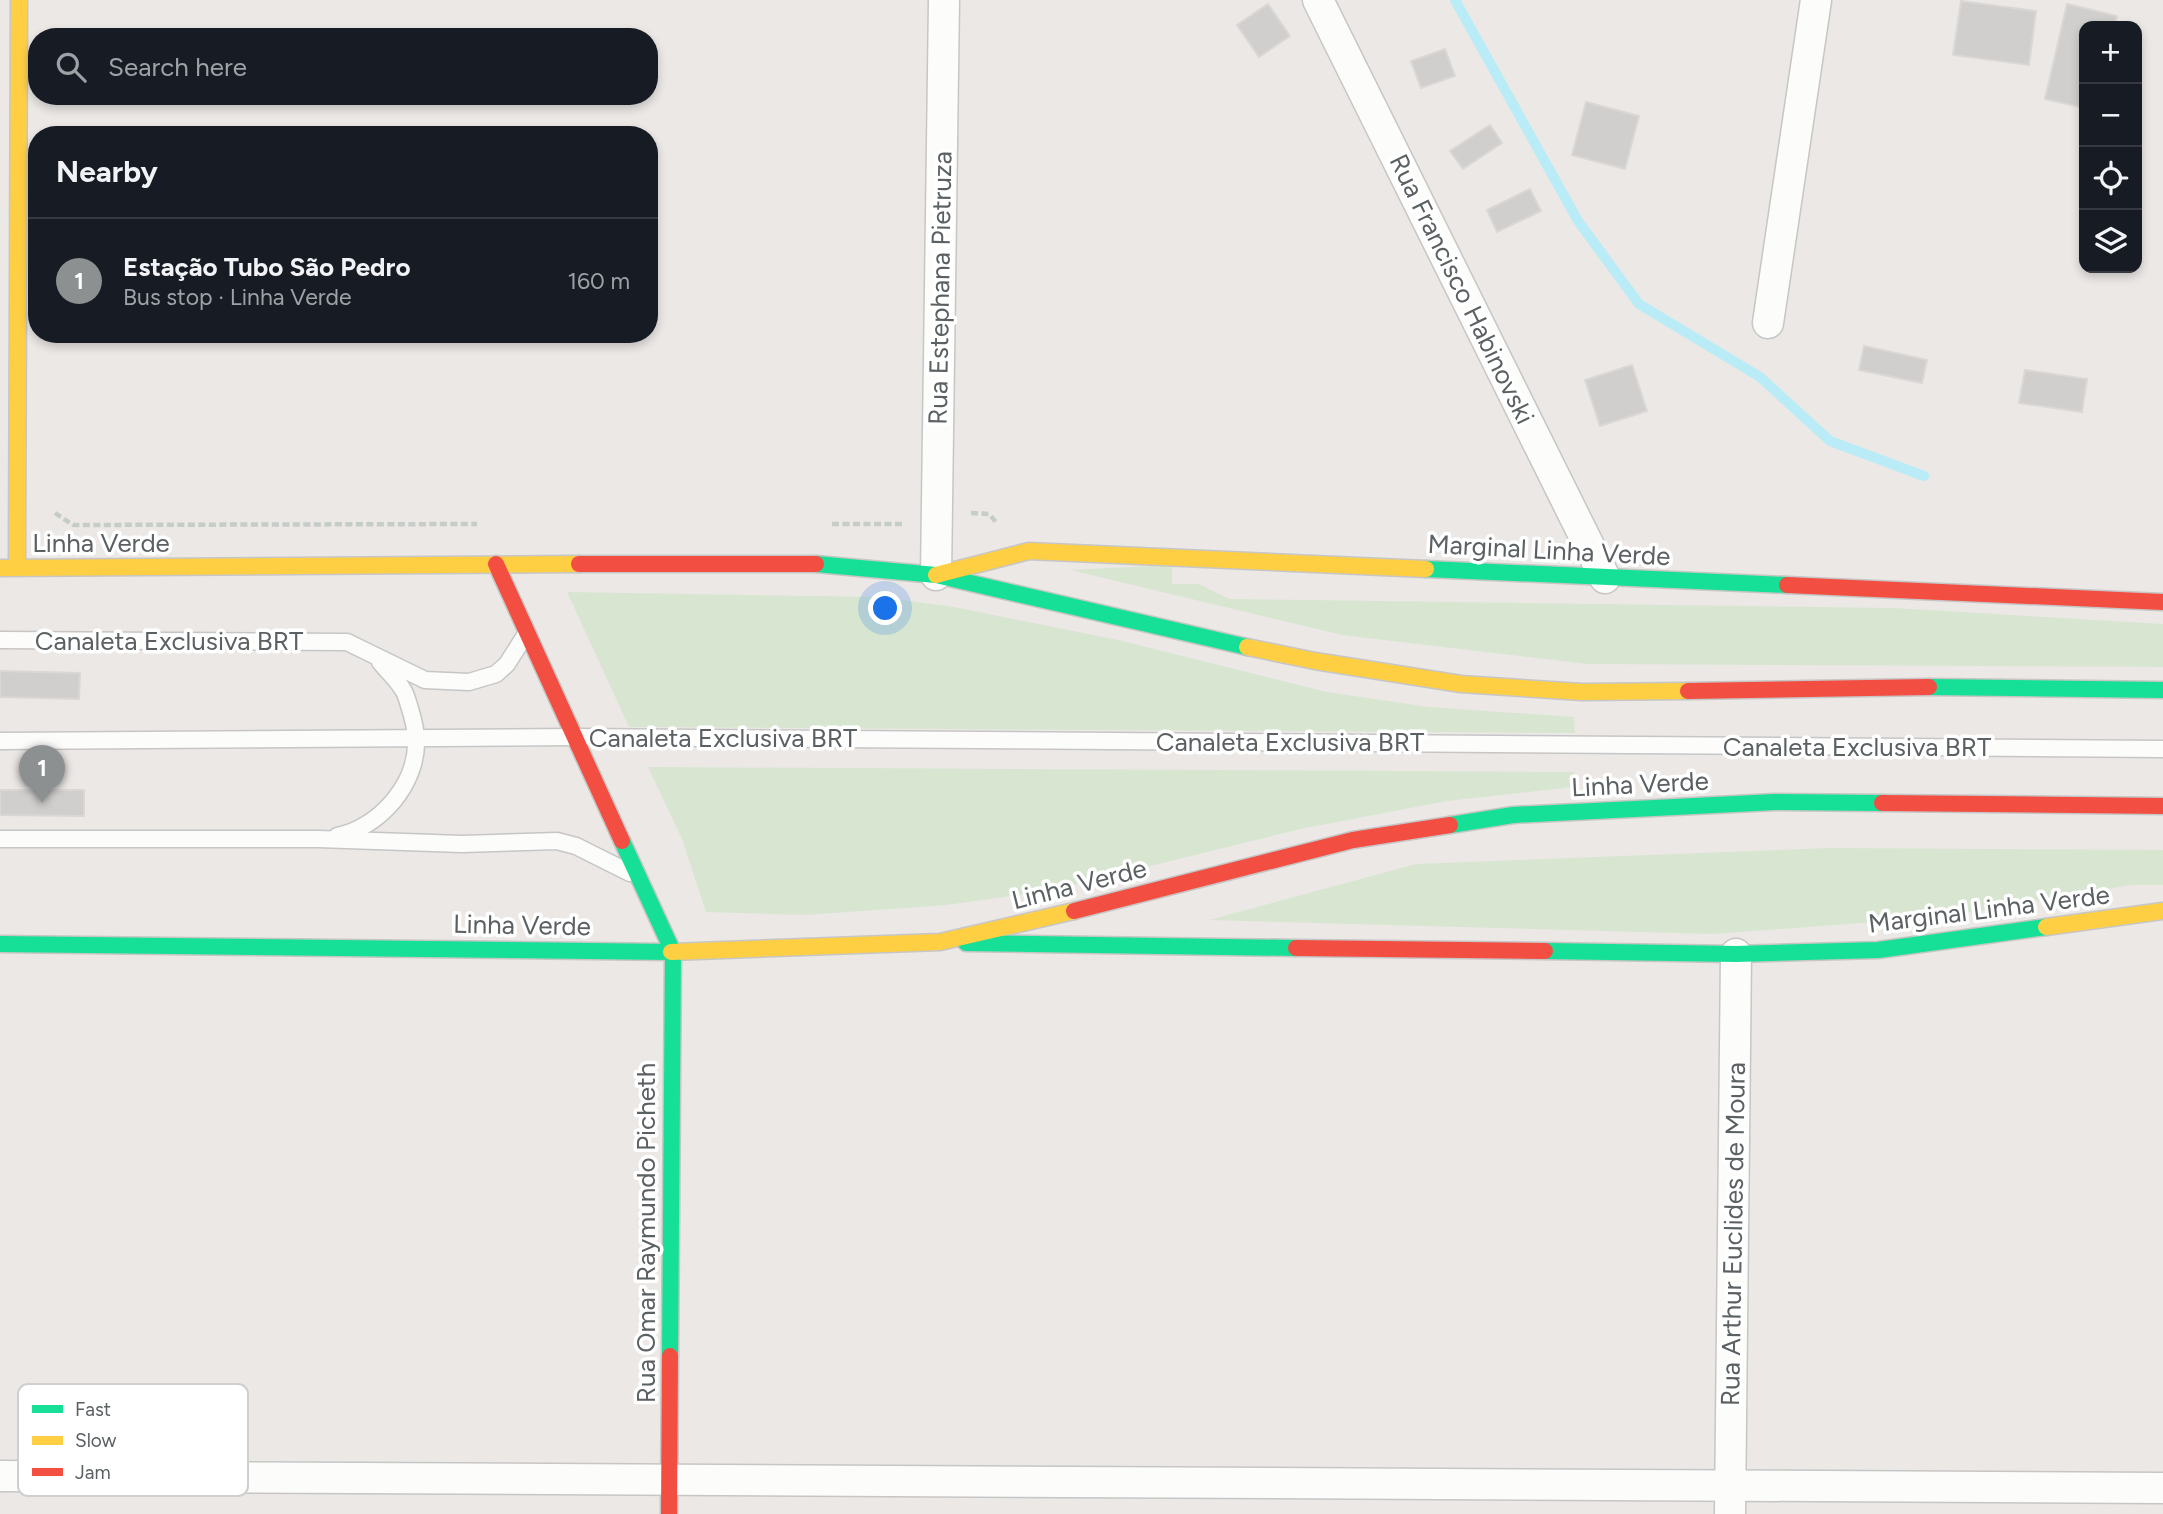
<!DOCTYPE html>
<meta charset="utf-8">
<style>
body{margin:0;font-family:Figtree,sans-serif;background:#20242c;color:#f1f3f6}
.controls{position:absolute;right:21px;top:21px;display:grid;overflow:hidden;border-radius:14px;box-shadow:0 4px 10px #0003}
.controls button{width:63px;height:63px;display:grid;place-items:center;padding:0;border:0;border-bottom:2px solid #363941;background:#171b24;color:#f1f3f6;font:35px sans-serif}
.you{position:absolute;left:886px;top:609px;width:24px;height:24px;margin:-18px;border:5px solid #fff;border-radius:50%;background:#1a73e8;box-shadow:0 0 0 10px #1a73e833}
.badge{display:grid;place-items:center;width:46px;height:46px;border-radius:50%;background:#8d9091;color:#fff;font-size:23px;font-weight:700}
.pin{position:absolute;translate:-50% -58px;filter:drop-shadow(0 2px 4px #0008)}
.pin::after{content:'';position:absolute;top:37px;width:24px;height:21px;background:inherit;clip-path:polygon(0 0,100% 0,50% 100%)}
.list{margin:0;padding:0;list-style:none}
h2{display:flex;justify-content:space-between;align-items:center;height:91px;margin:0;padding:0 28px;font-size:30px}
h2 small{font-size:23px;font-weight:400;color:#9ea1a6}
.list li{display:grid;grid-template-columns:46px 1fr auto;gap:21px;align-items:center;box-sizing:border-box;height:126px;padding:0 28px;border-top:2px solid #363941}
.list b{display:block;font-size:26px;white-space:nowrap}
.list p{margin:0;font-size:23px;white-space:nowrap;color:#9ea1a6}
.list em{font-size:23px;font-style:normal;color:#9ea1a6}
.icon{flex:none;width:38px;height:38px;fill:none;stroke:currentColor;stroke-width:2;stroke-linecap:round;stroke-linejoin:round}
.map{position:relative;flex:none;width:2163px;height:1514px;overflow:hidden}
.search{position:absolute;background:#171b24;box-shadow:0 4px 10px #0003;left:28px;top:28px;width:630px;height:77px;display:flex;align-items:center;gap:18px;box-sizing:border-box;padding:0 24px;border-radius:28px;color:#9ea1a6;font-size:26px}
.panel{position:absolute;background:#171b24;box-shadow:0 4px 10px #0003;left:28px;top:126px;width:630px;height:217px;border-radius:28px}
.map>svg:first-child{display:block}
</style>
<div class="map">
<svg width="2163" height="1514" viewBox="0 0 2163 1514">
<rect width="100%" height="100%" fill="#ebe8e6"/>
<g fill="#d8e6d1">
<path d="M1172 565V584H1199L1229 599 1894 608 2163 624V667L1588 664 1342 635 1070 570Z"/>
<path d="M567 592 879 597 954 607 1118 640 1327 692 1429 707 1574 717 1575 733 629 727Z"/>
<path d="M648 767 1574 772 1575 787 1447 801 1300 829 1054 890 947 905 805 915 706 912 682 839Z"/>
<path d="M1829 848 2163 850V885H2131L1942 917 1713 934 1209 920 1416 864Z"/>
</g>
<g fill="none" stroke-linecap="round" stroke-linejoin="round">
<path stroke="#b9ecf6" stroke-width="10" d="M1455 0 1578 221 1639 304 1760 377 1830 441 1924 476"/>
</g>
<g fill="#d1cfce" stroke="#dad7d5" stroke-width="2">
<path d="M1961 1 2036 11 2029 65 1953 55Z"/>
<path d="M1268 4 1290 36 1259 57 1237 25Z"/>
<path d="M2067 4 2117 16 2115 26H2084V108L2045 99Z"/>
<path d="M1445 49 1455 76 1421 88 1411 61Z"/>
<path d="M1586 102 1639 116 1625 169 1572 155Z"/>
<path d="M1490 125 1502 143 1463 169 1450 151Z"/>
<path d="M1530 189 1541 211 1497 232 1487 210Z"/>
<path d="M1864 346 1927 360 1922 383 1859 370Z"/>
<path d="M1632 365 1647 411 1600 426 1585 380Z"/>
<path d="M2025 370 2087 379 2082 412 2019 403Z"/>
<path d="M0 671 80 673 79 699 0 697Z"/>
<path d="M0 790H84V816L0 815Z"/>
</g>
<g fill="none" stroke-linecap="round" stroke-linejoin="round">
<g stroke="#c7c6c6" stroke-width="19">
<g id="lane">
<path d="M0 640 347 642 425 680 469 682 496 674 507 664 526 634"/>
<path d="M0 741 575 737 2163 749"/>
<path d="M337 836C379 828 418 784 416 739 416 726 410 708 406 696 402 684 388 672 380 662"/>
<path d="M0 839H318L462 844 557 841 576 846 630 873"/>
</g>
</g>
<g stroke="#c7c6c6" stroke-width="33">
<g id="street">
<path d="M1318 0 1605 578"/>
<path d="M1768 323 1816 0"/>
<path d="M936 575 944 0"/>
<path d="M0 1476 2163 1488"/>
<path d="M1730 1514 1736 954"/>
</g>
</g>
<g stroke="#c7c6c6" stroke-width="19">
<g id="fast">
<path d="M816 564 936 575 1247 647"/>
<path d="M1426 569 1787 585"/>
<path d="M1929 687 2163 690"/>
<path d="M1450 825 1513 815 1775 802 1882 803"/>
<path d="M622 841 673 952 670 1356"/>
<path d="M966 943 1296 948"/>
<path d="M0 944 671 952"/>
<path d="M1545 951 1736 954 1878 950 2046 927"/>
</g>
</g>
<g stroke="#c7c6c6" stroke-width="19">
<g id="slow">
<path d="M17 567 19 0"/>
<path d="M0 568 579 564"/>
<path d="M936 575 1029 551 1426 569"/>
<path d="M1247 647 1315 661 1461 684 1582 692 1688 691"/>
<path d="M2046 927 2163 911"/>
<path d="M671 952 940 942 1074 911"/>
</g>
</g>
<g stroke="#c7c6c6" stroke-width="19">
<g id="jam">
<path d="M496 564 622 841"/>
<path d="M579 564H816"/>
<path d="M1787 585 2163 602"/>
<path d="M1688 691 1929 687"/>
<path d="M1882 803 2163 806"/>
<path d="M1074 911 1353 840 1450 825"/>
<path d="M1296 948 1545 951"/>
<path d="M669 1514 670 1356"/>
</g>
</g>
<g stroke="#c6ccc8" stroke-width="4.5" stroke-dasharray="7 3.5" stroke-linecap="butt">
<path d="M55 513 73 525 477 524"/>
<path d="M971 513 989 514 996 522"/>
<path d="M832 524H904"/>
</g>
<use href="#lane" stroke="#fcfcfb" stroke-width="16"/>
<use href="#street" stroke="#fcfcfb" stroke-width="30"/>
<use href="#fast" stroke="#16e098" stroke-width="16"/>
<use href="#slow" stroke="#ffcf43" stroke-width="16"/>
<use href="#jam" stroke="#f24e42" stroke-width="16"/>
</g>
<g text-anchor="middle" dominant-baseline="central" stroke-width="7" stroke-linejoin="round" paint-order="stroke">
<g font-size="26" fill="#5b6163" stroke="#fff">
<text transform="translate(940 288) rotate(-89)">Rua Estephana Pietruza</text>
<text transform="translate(1462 289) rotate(64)">Rua Francisco Habinovski</text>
<text x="101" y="543">Linha Verde</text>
<text transform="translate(1549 550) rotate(3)">Marginal Linha Verde</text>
<text x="169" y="641">Canaleta Exclusiva BRT</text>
<text x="723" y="738">Canaleta Exclusiva BRT</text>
<text x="1290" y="742">Canaleta Exclusiva BRT</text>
<text x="1857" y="747">Canaleta Exclusiva BRT</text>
<text transform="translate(1640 784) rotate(-3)">Linha Verde</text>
<text transform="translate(1079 884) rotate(-14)">Linha Verde</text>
<text transform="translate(1989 909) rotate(-7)">Marginal Linha Verde</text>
<text transform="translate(522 925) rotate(1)">Linha Verde</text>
<text transform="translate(646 1233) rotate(-90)">Rua Omar Raymundo Picheth</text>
<text transform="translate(1733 1234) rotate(-89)">Rua Arthur Euclides de Moura</text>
</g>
</g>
<rect x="18" y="1384" width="230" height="112" rx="10" fill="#fff" stroke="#ced0d0" stroke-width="2"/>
<rect x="32" y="1405" width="31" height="8" fill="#16e098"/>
<rect x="32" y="1436" width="31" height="9" fill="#ffcf43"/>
<rect x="32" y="1468" width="31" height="8" fill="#f24e42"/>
<g font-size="19" fill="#5b6163">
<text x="75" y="1416">Fast</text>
<text x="75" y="1447">Slow</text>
<text x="75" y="1479">Jam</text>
</g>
</svg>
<div class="controls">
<button>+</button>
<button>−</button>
<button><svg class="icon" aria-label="locate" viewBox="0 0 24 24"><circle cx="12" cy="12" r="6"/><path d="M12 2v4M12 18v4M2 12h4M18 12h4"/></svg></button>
<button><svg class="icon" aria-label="layers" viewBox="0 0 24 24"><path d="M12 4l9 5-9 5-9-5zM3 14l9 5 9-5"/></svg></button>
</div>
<div class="you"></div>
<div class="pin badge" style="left:42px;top:803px">1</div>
<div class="search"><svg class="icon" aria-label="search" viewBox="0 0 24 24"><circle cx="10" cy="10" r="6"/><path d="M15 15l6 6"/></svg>Search here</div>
<section class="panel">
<h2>Nearby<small></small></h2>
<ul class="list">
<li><span class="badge">1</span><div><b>Estação Tubo São Pedro</b><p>Bus stop · Linha Verde</p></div><em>160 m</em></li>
</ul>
</section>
</div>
